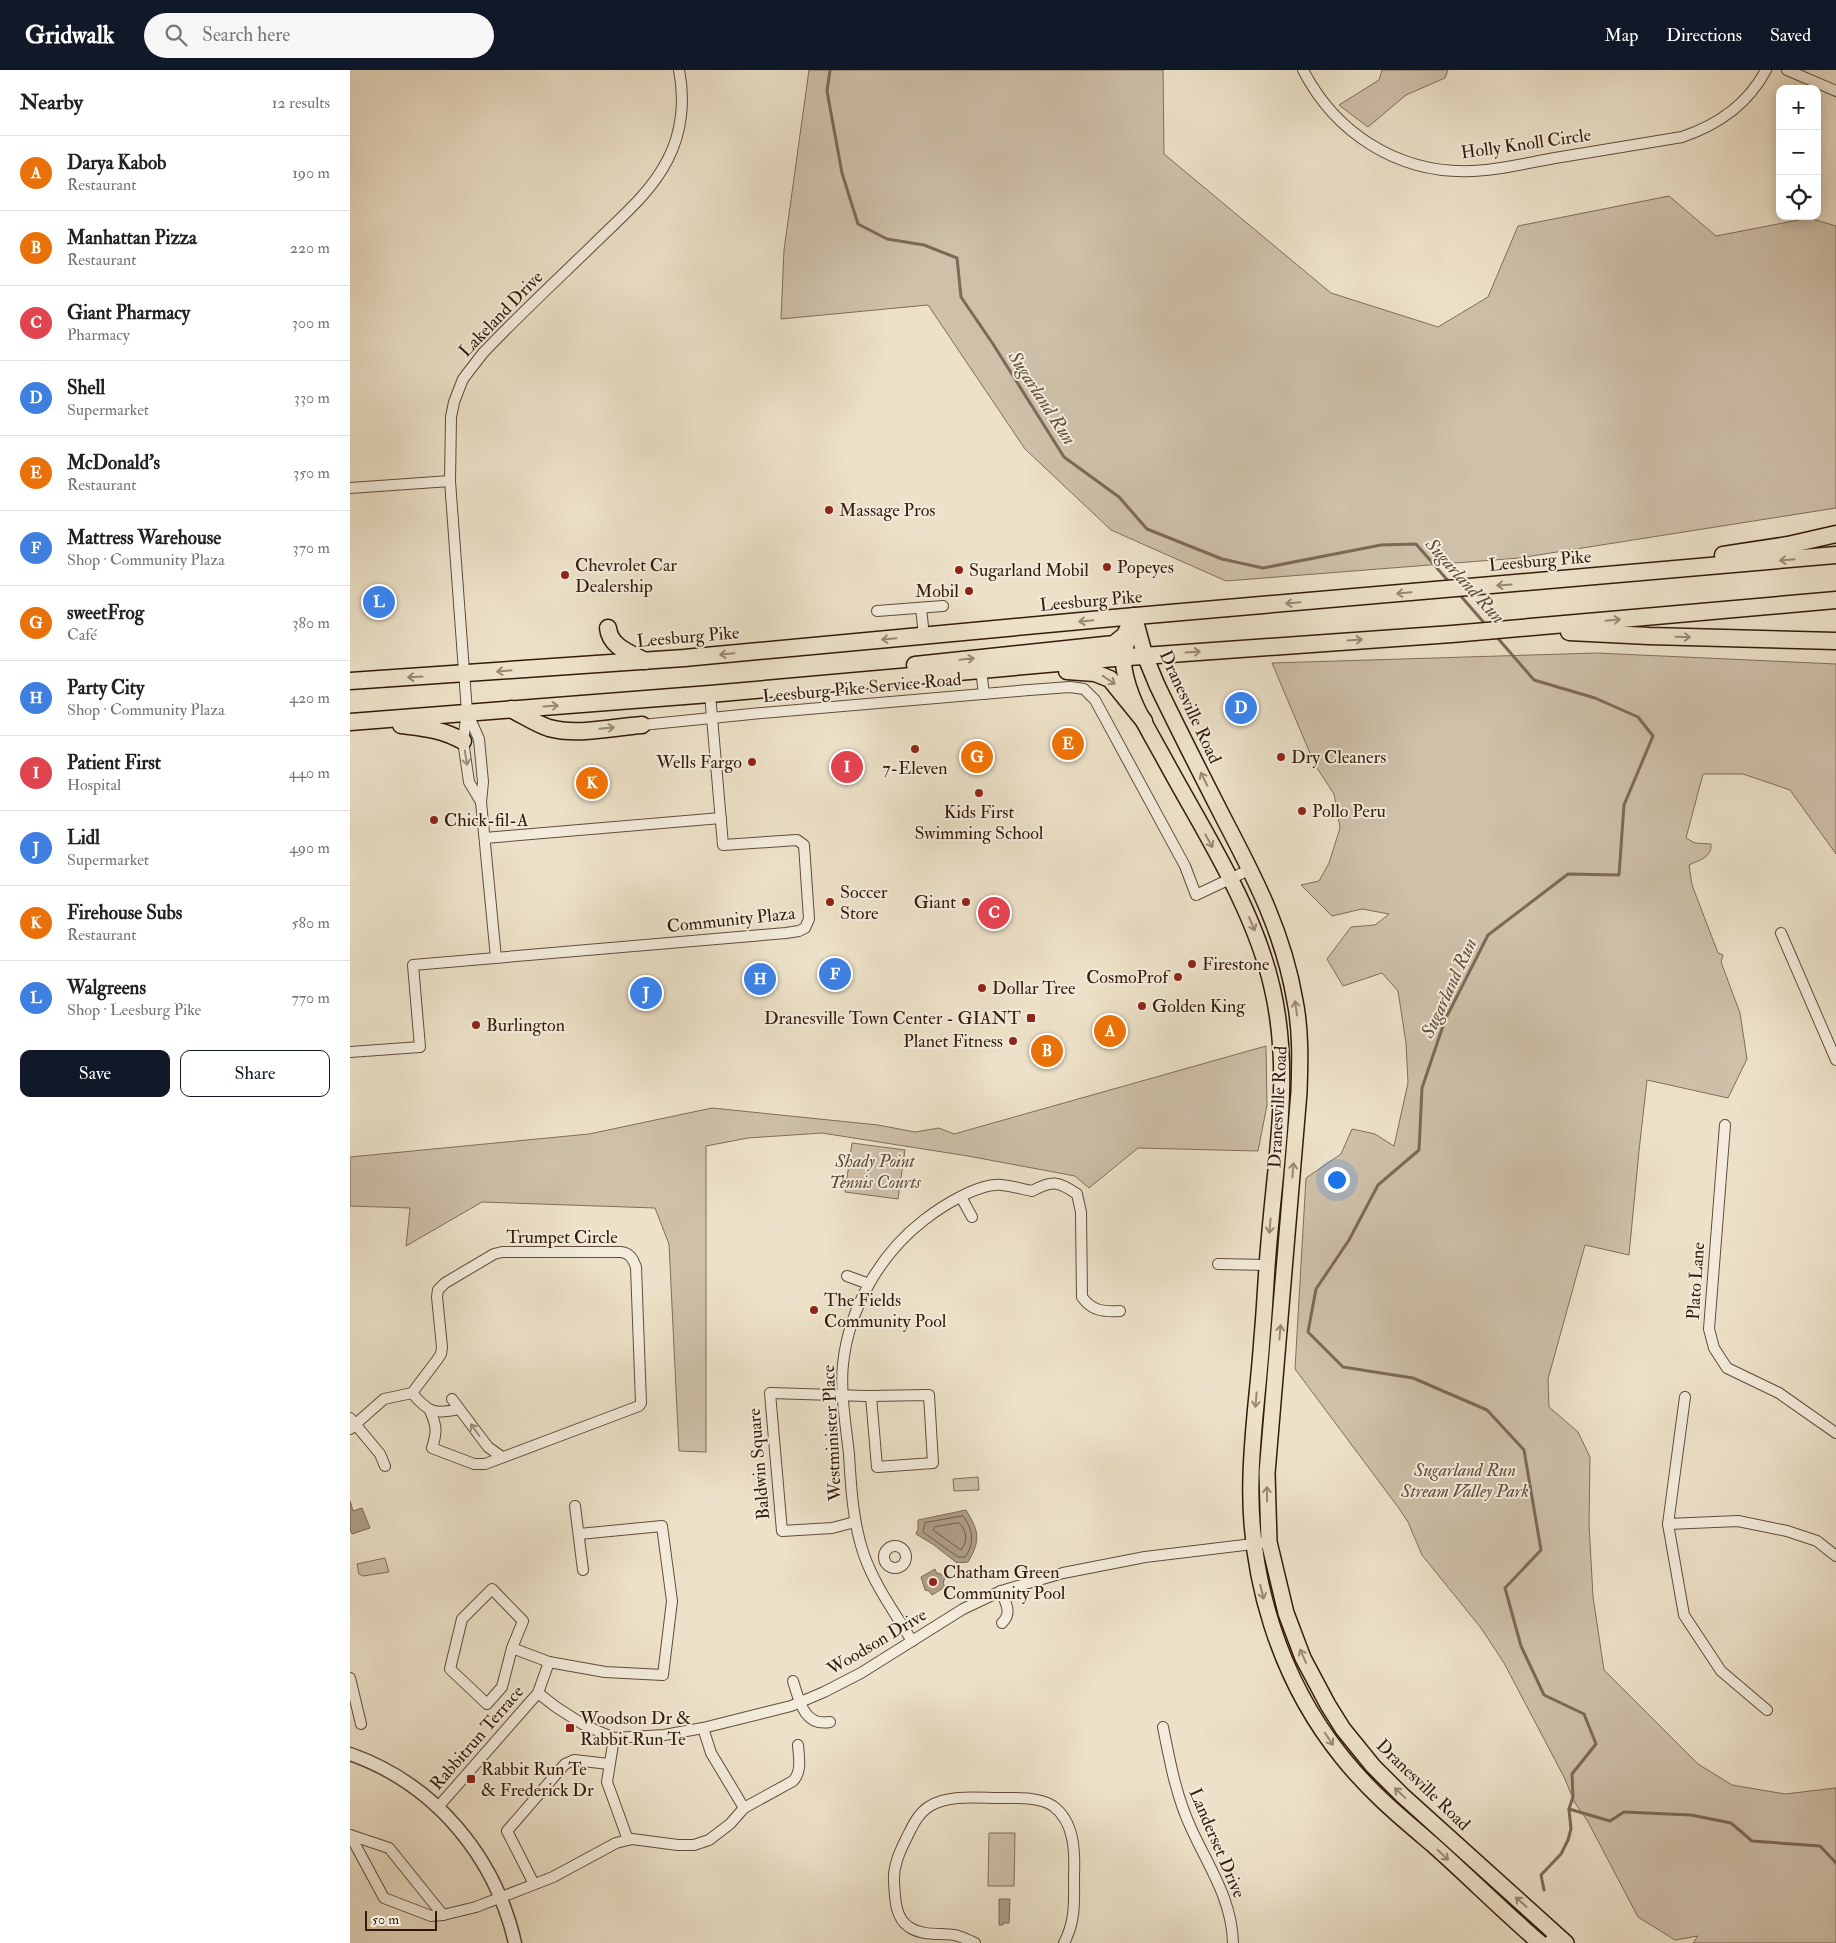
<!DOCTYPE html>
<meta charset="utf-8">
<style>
body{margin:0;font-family:"IM FELL Double Pica",serif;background:#f6f6f6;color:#222}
.controls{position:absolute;right:15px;top:15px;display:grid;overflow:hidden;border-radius:10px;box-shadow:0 2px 12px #0003}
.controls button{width:45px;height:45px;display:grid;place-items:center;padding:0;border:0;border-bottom:1px solid #e0e0e0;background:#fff;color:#222;font:25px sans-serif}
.scale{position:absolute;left:15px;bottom:12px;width:72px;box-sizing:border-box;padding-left:5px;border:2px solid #341a0a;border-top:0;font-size:14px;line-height:18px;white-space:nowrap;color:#341a0a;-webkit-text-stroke:4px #f3ecdc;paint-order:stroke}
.you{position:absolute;left:986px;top:1109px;width:18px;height:18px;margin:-12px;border:4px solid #fff;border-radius:50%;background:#1a73e8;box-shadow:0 0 0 8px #1a73e833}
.badge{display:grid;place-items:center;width:32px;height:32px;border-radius:50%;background:#111827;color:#fff;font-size:16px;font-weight:700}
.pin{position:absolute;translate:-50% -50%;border:2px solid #fff;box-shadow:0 1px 5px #0006}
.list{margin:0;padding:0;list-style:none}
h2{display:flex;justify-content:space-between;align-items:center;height:65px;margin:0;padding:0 20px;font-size:21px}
h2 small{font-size:16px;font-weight:400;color:#767676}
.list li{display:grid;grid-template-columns:32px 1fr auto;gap:15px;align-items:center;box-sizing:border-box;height:75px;padding:0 20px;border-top:1px solid #e0e0e0}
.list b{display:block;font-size:19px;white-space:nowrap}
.list p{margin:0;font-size:16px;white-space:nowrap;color:#767676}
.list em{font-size:16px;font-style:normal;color:#767676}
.actions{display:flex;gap:10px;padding:15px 20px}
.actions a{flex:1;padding:11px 0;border:1px solid #111827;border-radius:10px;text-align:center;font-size:18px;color:#111827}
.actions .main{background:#111827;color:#fff}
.icon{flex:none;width:28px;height:28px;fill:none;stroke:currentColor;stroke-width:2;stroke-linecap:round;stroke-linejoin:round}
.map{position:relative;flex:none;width:1486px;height:1873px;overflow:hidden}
header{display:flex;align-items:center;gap:30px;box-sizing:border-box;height:70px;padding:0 25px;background:#111827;color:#fff}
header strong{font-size:24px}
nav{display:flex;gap:28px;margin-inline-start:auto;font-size:18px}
.search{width:350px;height:45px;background:#f6f6f6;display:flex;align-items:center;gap:12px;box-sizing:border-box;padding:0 18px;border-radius:28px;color:#767676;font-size:19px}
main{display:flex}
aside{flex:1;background:#fff}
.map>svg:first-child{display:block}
</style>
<header>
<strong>Gridwalk</strong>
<div class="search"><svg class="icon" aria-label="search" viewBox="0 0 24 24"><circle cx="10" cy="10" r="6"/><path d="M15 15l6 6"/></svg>Search here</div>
<nav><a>Map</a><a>Directions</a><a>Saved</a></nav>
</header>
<main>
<aside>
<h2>Nearby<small>12 results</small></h2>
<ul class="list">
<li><span class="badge" style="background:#e8710a">A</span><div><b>Darya Kabob</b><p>Restaurant</p></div><em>190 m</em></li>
<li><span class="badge" style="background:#e8710a">B</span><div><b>Manhattan Pizza</b><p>Restaurant</p></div><em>220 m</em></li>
<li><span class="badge" style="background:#e0444e">C</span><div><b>Giant Pharmacy</b><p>Pharmacy</p></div><em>300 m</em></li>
<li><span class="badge" style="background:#3f7fe0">D</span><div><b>Shell</b><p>Supermarket</p></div><em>330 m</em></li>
<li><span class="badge" style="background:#e8710a">E</span><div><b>McDonald's</b><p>Restaurant</p></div><em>350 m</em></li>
<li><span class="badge" style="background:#3f7fe0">F</span><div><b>Mattress Warehouse</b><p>Shop · Community Plaza</p></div><em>370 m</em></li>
<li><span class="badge" style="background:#e8710a">G</span><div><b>sweetFrog</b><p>Café</p></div><em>380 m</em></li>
<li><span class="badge" style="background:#3f7fe0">H</span><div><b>Party City</b><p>Shop · Community Plaza</p></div><em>420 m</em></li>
<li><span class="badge" style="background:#e0444e">I</span><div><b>Patient First</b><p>Hospital</p></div><em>440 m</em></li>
<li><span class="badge" style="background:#3f7fe0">J</span><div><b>Lidl</b><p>Supermarket</p></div><em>490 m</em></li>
<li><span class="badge" style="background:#e8710a">K</span><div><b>Firehouse Subs</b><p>Restaurant</p></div><em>580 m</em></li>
<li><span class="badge" style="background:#3f7fe0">L</span><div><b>Walgreens</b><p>Shop · Leesburg Pike</p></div><em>770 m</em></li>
</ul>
<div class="actions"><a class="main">Save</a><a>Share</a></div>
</aside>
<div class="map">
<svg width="1486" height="1873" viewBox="0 0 1486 1873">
<rect width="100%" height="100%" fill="#ede2c9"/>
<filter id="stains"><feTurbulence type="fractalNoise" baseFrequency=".004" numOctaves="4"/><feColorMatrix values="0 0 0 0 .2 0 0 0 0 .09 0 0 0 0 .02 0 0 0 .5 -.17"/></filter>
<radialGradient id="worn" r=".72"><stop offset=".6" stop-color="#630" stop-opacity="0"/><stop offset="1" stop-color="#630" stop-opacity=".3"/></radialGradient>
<g fill="#cec0a9" stroke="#816d5a">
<path d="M459 0H813L814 84 981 223 1088 257 1138 227 1168 156 1319 126 1366 166 1459 148 1486 156V438L1169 488 876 511 761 460 675 379 578 235 431 249 434 180Z"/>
<path d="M1032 0H1098L1095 8 1056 25 1018 57 989 35 1029 10Z"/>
<path d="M1246 583 1486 594V784L1440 720 1393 704H1353L1336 768 1345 773 1361 774C1362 788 1349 790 1339 795L1342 815 1368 883 1373 885 1371 892 1390 943 1397 989 1378 1028 1297 1010 1289 1081 1279 1185 1235 1175 1198 1309 1199 1337 1228 1362 1240 1387 1239 1454 1243 1527 1254 1600 1348 1694 1382 1715 1435 1724 1486 1718V1873H1343L1348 1866 1325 1870 1288 1847 1237 1750 1225 1733 1214 1707 1154 1593 1131 1558 1072 1485 1058 1452 1048 1437 945 1299 956 1108 991 1084 1002 1059 1025 1064 1044 1076 1058 1013 1056 973 1048 921 1032 903 993 916 977 889 1001 857 1025 855 1039 844 1012 839 982 846 951 815 969 811 979 793 990 758 984 724 965 695 922 593Z"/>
<path d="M916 976 917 1035 908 1081 788 1078 739 1118 725 1106 618 1086 472 1063 398 1068 356 1076V1382L329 1381 319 1174 305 1138 132 1132 56 1176 60 1138 0 1136V1087L239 1064 362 1038 528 1055 565 1062 589 1058 604 1064Z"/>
<path d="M502 1073 555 1080 548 1129 495 1122Z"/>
<path d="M628 1407 629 1420 604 1421 603 1409Z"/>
<path d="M35 1488 39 1502 13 1506 9 1504 7 1494Z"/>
<path d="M639 1763H665L664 1816H638Z"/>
</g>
<g fill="#ae9e88" stroke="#7d6956">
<path d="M0 1431 3 1441 12 1438 20 1458 2 1464 0 1459Z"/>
<path d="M616 1440C629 1461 631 1470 618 1492L607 1493 584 1475 566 1464 568 1459V1450Z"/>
<path d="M585 1499 587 1504 589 1503 595 1507 593 1513 595 1517 582 1525 579 1521 575 1520 571 1507Z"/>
<path d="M649 1829H660L659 1853H653V1855H649Z"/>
</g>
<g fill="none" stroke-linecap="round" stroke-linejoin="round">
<g stroke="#715c49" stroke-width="1">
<path d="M613 1446C623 1459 625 1474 615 1487H608L573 1462 575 1453Z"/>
<path d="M609 1453C617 1460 618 1472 611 1480L583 1460 585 1457Z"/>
</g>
<g stroke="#7d6956" stroke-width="3">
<path d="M480 0 477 21 492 103 508 154 537 169 574 175 607 188 611 227 643 274 714 387 769 427 797 459 872 489 913 498 1031 475 1066 474 1100 513"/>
<path d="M1109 524 1136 555"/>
<path d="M1145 565 1184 610 1245 628 1288 647 1303 666 1274 735 1269 805 1218 804 1138 865 1095 950 1072 1018 1069 1080 1028 1115 999 1170 966 1219 958 1262 993 1297 1063 1308 1137 1340 1174 1380 1191 1480 1155 1518 1171 1576 1194 1625 1234 1644 1246 1674 1222 1704 1223 1727 1219 1739 1221 1759 1218 1770 1211 1784 1191 1805 1194 1820"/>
<path d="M1219 1739 1260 1751 1274 1742 1341 1745 1381 1753 1402 1771 1470 1776 1486 1793"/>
</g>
<g stroke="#624c3a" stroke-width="12">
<g id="minor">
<path d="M953 0C986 64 1049 104 1122 101 1150 100 1177 93 1205 88 1247 81 1289 74 1332 67 1368 55 1398 34 1416 0"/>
<path d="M1437 0 1486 21"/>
<path d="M0 418 100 411"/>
<path d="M571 538 574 566"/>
<path d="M527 541 593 536"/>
<path d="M631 600 634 624"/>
<path d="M117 642 129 669 133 712 131 732 146 888"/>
<path d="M292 655 411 643 679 620 720 617 734 619 745 630 835 796 846 825 901 799"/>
<path d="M131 732 119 712 113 671 117 642 100 411 101 347 104 332 113 309 133 283C169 245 208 209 245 173 271 147 301 123 318 89 332 62 335 30 329 0"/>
<path d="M135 768 371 748"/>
<path d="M1431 863 1486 990"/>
<path d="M0 982 70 977 63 895 436 863 449 861 455 858 459 849 454 775 447 770 373 775 360 624"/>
<path d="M1375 1055 1359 1259 1364 1278 1377 1298 1429 1323 1486 1363"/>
<path d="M611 1127 622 1147"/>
<path d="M868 1194 917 1195"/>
<path d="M497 1206 519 1214"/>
<path d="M62 1323C78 1342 84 1345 109 1339"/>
<path d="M1335 1327 1318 1454 1334 1545 1371 1601 1417 1640"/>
<path d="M102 1329 138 1377 152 1387"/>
<path d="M0 1348 30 1384 35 1396"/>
<path d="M0 1359 34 1329 62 1323 87 1290 91 1284 92 1277 87 1227 88 1220 95 1213 144 1184 152 1182H271C280 1183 283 1189 286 1197L291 1333 289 1336 135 1394H124L82 1378C87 1362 87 1356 80 1341"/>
<path d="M225 1436 233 1500"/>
<path d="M505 1452 482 1458 432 1461 420 1323 516 1326H521L579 1325 583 1393 527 1397 521 1326"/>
<path d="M1318 1454 1388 1451 1437 1461 1467 1471 1486 1486"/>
<circle cx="545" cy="1487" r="11"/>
<path d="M142 1519 173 1551 162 1578 152 1617 137 1634 100 1599 112 1549Z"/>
<path d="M651 1521C655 1532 663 1543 652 1553"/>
<path d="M562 1571C545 1543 525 1516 514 1485 503 1453 501 1418 499 1384 496 1357 490 1321 493 1294 499 1238 530 1184 574 1150 592 1136 630 1112 652 1115 662 1116 672 1119 682 1121 702 1110 708 1111 727 1124L731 1142 732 1227C742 1241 753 1242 770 1241"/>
<path d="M162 1578 199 1592 255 1602 313 1605 322 1531 312 1456 229 1464"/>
<path d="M0 1608 11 1654"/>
<path d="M443 1611C449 1630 454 1657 480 1652"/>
<path d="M188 1623 206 1637 234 1655 264 1668 314 1665 353 1658 441 1636 474 1622 511 1603 613 1539 651 1521 713 1503 795 1487 911 1473"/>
<path d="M813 1657C820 1692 826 1726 841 1758 858 1796 882 1829 883 1873"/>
<path d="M353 1658 361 1683 394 1738"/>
<path d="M264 1668 257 1712 278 1770"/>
<path d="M88 1737 188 1623 199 1592"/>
<path d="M0 1765 34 1828 81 1846 93 1845 126 1837 203 1807 266 1773 282 1769 328 1775H344L359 1770 380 1754 394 1738 443 1711C452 1702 449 1688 448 1675"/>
<path d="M0 1765 39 1778 93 1845"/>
<path d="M184 1814 157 1761 215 1694 224 1690 259 1694"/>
<path d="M625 1873C618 1870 611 1866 604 1865 589 1863 572 1866 559 1857 545 1848 545 1828 544 1812 543 1797 549 1783 556 1769 562 1757 568 1743 580 1736 600 1724 630 1728 651 1728 667 1728 690 1727 703 1736 725 1752 725 1783 724 1806 724 1831 726 1850 714 1873"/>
</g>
</g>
<g stroke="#624c3a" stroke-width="15">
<g id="tertiary">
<path d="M0 1684C85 1714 145 1786 165 1873"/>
<path d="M1199 1873 1207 1865"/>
</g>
</g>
<g stroke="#341a0a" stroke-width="18">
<g id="primary">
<path d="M784 546 795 586 807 615C829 661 852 706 875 751 906 810 934 865 945 931 951 961 950 991 949 1022L917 1403 919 1472 936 1543 953 1588 978 1635 993 1659 1023 1696 1053 1726 1216 1873"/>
<path d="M782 555C778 569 772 583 774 598 779 631 800 662 816 692 854 762 904 838 922 917 942 1001 926 1087 919 1172 916 1204 915 1236 912 1268 909 1314 902 1360 901 1407 898 1506 929 1609 992 1687 1020 1722 1049 1746 1082 1774 1118 1806 1153 1841 1190 1873"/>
</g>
</g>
<g stroke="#341a0a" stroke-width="19">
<g id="trunk">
<path d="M1373 485 1438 475 1486 464"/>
<path d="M258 558C260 577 280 583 295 591"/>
<path d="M1219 562 1299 566 1486 571"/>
<path d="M565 595 764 574 775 565 784 546"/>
<path d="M717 601 745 603 760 609 794 651"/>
<path d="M0 611 334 588 763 548 1486 485"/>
<path d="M161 639C173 645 186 654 199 658 228 666 263 657 292 655"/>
<path d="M0 652 360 624 765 588 1102 564 1486 530"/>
<path d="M51 655C75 658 91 659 113 671"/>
</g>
</g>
<use href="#minor" stroke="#f3ecdc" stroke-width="10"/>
<use href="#tertiary" stroke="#f3ecdc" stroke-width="12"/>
<use href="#primary" stroke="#ede2c9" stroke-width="15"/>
<use href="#trunk" stroke="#ede2c9" stroke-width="16"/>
</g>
<defs><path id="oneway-shaft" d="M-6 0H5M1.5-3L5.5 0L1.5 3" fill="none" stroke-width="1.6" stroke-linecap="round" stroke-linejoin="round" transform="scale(1.25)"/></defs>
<g stroke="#9a8873">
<use href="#oneway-shaft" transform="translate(1437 490) rotate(175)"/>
<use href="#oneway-shaft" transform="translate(1154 515) rotate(176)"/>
<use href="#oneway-shaft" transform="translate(1054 523) rotate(175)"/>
<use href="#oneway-shaft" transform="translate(943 533) rotate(175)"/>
<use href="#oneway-shaft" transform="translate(1263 550) rotate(-5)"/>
<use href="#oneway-shaft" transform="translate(736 551) rotate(174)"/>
<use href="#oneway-shaft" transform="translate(1333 567) rotate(2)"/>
<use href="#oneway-shaft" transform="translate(539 569) rotate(175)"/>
<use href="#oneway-shaft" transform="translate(1005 570) rotate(-4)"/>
<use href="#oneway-shaft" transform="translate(843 582) rotate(-4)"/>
<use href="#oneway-shaft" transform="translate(377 584) rotate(175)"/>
<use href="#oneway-shaft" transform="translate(617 589) rotate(-6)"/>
<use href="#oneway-shaft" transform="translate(154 601) rotate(175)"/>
<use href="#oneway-shaft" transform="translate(65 607) rotate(177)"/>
<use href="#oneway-shaft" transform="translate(759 610) rotate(34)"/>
<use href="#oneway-shaft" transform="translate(201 636) rotate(-4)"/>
<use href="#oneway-shaft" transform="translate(257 658) rotate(-5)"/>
<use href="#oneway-shaft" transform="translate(854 709) rotate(-117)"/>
<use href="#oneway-shaft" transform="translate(859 771) rotate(61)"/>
<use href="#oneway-shaft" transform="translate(902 854) rotate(67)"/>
<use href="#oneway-shaft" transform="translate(946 938) rotate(-98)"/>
<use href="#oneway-shaft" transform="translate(943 1100) rotate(-85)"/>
<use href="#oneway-shaft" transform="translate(920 1156) rotate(95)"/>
<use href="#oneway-shaft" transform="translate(930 1262) rotate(-85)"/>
<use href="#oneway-shaft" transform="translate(906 1330) rotate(95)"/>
<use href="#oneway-shaft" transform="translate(917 1424) rotate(-91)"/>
<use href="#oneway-shaft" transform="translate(912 1522) rotate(76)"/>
<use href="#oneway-shaft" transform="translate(953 1586) rotate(-114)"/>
<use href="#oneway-shaft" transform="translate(979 1669) rotate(56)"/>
<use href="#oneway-shaft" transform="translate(1050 1723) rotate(-137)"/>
<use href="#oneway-shaft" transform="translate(1093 1785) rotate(43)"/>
<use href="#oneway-shaft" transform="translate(1171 1832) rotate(-138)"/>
</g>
<g stroke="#9d8e7e">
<use href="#oneway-shaft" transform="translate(116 688) rotate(81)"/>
<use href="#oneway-shaft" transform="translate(125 1360) rotate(-127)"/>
</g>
<g fill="#8f2418" stroke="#f3ecdc" stroke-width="2">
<circle cx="479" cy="440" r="5"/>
<circle cx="757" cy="497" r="5"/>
<circle cx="609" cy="500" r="5"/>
<circle cx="215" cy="505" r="5"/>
<circle cx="619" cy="521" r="5"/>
<circle cx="565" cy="679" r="5"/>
<circle cx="931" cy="687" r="5"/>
<circle cx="402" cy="692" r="5"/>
<circle cx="629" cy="723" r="5"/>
<circle cx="952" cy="741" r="5"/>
<circle cx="84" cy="750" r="5"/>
<circle cx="480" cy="832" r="5"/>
<circle cx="616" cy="832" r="5"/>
<circle cx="842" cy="894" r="5"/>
<circle cx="828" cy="907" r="5"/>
<circle cx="632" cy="918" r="5"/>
<circle cx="792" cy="936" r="5"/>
<rect x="676" y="943" width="10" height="10" rx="2.5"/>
<circle cx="126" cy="955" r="5"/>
<circle cx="663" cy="971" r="5"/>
<circle cx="464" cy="1240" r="5"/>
<circle cx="583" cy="1512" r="5"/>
<rect x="215" y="1653" width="10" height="10" rx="2.5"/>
<rect x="116" y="1704" width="10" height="10" rx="2.5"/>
</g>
<g text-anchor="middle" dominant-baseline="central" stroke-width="4" stroke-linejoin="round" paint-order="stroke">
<g font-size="18" fill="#341a0a" stroke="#f3ecdc">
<text transform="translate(1176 74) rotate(-8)">Holly Knoll Circle</text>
<text transform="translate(151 244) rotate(-46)">Lakeland Drive</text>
<text transform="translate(1190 491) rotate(-5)">Leesburg Pike</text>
<text transform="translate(741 531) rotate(-5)">Leesburg Pike</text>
<text transform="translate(338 567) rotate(-5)">Leesburg Pike</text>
<text transform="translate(512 618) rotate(-5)">Leesburg Pike Service Road</text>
<text transform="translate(840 637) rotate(65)">Dranesville Road</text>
<text transform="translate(381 850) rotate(-6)">Community Plaza</text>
<text transform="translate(928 1037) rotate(-87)">Dranesville Road</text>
<text x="212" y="1167">Trumpet Circle</text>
<text transform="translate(1346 1211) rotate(-86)">Plato Lane</text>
<text transform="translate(482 1363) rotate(-93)">Westminister Place</text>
<text transform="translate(409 1394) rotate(-95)">Baldwin Square</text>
<text transform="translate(527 1572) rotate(-31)">Woodson Drive</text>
<text transform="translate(127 1668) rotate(-49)">Rabbitrun Terrace</text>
<text transform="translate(1073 1715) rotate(44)">Dranesville Road</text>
<text transform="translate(867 1773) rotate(67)">Landerset Drive</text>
</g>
<g font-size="18" fill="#341a0a" stroke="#f3ecdc" text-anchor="start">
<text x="489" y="440">Massage Pros</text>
<text x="225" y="495">Chevrolet Car<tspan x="225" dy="21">Dealership</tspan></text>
<text x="767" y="497">Popeyes</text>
<text x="619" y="500">Sugarland Mobil</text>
<text x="609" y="521" text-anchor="end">Mobil</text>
<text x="941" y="687">Dry Cleaners</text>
<text x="392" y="692" text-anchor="end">Wells Fargo</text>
<text x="565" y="698" text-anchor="middle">7-Eleven</text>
<text x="962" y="741">Pollo Peru</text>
<text x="629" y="742" text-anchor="middle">Kids First<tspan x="629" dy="21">Swimming School</tspan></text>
<text x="94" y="750">Chick-fil-A</text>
<text x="490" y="822">Soccer<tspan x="490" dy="21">Store</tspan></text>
<text x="606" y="832" text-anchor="end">Giant</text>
<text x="852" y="894">Firestone</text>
<text x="818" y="907" text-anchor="end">CosmoProf</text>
<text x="642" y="918">Dollar Tree</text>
<text x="802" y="936">Golden King</text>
<text x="671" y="948" text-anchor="end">Dranesville Town Center - GIANT</text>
<text x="136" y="955">Burlington</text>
<text x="653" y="971" text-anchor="end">Planet Fitness</text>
<text x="474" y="1230">The Fields<tspan x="474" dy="21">Community Pool</tspan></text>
<text x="593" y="1502">Chatham Green<tspan x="593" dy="21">Community Pool</tspan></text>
<text x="230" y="1648">Woodson Dr &amp;<tspan x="230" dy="21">Rabbit Run Te</tspan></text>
<text x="131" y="1699">Rabbit Run Te<tspan x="131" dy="21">&amp; Frederick Dr</tspan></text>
</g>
<g font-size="18" font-style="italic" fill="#624c3a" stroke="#f3ecdc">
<text x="525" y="1091">Shady Point<tspan x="525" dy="21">Tennis Courts</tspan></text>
<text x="1115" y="1400">Sugarland Run<tspan x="1115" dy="21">Stream Valley Park</tspan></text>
</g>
<g font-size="19" font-style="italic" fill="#654f3c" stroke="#f3ecdc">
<text transform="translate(692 328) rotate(57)">Sugarland Run</text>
<text transform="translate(1115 511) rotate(48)">Sugarland Run</text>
<text transform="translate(1099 918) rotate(-65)">Sugarland Run</text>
</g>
</g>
<rect width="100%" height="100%" filter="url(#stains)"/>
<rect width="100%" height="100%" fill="url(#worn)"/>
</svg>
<div class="controls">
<button>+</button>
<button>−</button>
<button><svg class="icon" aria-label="locate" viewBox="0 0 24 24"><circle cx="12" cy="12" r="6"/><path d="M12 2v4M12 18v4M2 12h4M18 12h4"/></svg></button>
</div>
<div class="scale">50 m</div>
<div class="you"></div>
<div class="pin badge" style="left:760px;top:961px;background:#e8710a">A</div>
<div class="pin badge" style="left:697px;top:981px;background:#e8710a">B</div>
<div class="pin badge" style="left:644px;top:843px;background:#e0444e">C</div>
<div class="pin badge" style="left:891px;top:638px;background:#3f7fe0">D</div>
<div class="pin badge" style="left:718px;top:674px;background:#e8710a">E</div>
<div class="pin badge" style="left:485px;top:904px;background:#3f7fe0">F</div>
<div class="pin badge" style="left:627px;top:687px;background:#e8710a">G</div>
<div class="pin badge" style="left:410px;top:909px;background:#3f7fe0">H</div>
<div class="pin badge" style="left:497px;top:697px;background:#e0444e">I</div>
<div class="pin badge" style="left:296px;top:923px;background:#3f7fe0">J</div>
<div class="pin badge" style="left:242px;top:713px;background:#e8710a">K</div>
<div class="pin badge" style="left:29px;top:532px;background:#3f7fe0">L</div>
</div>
</main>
